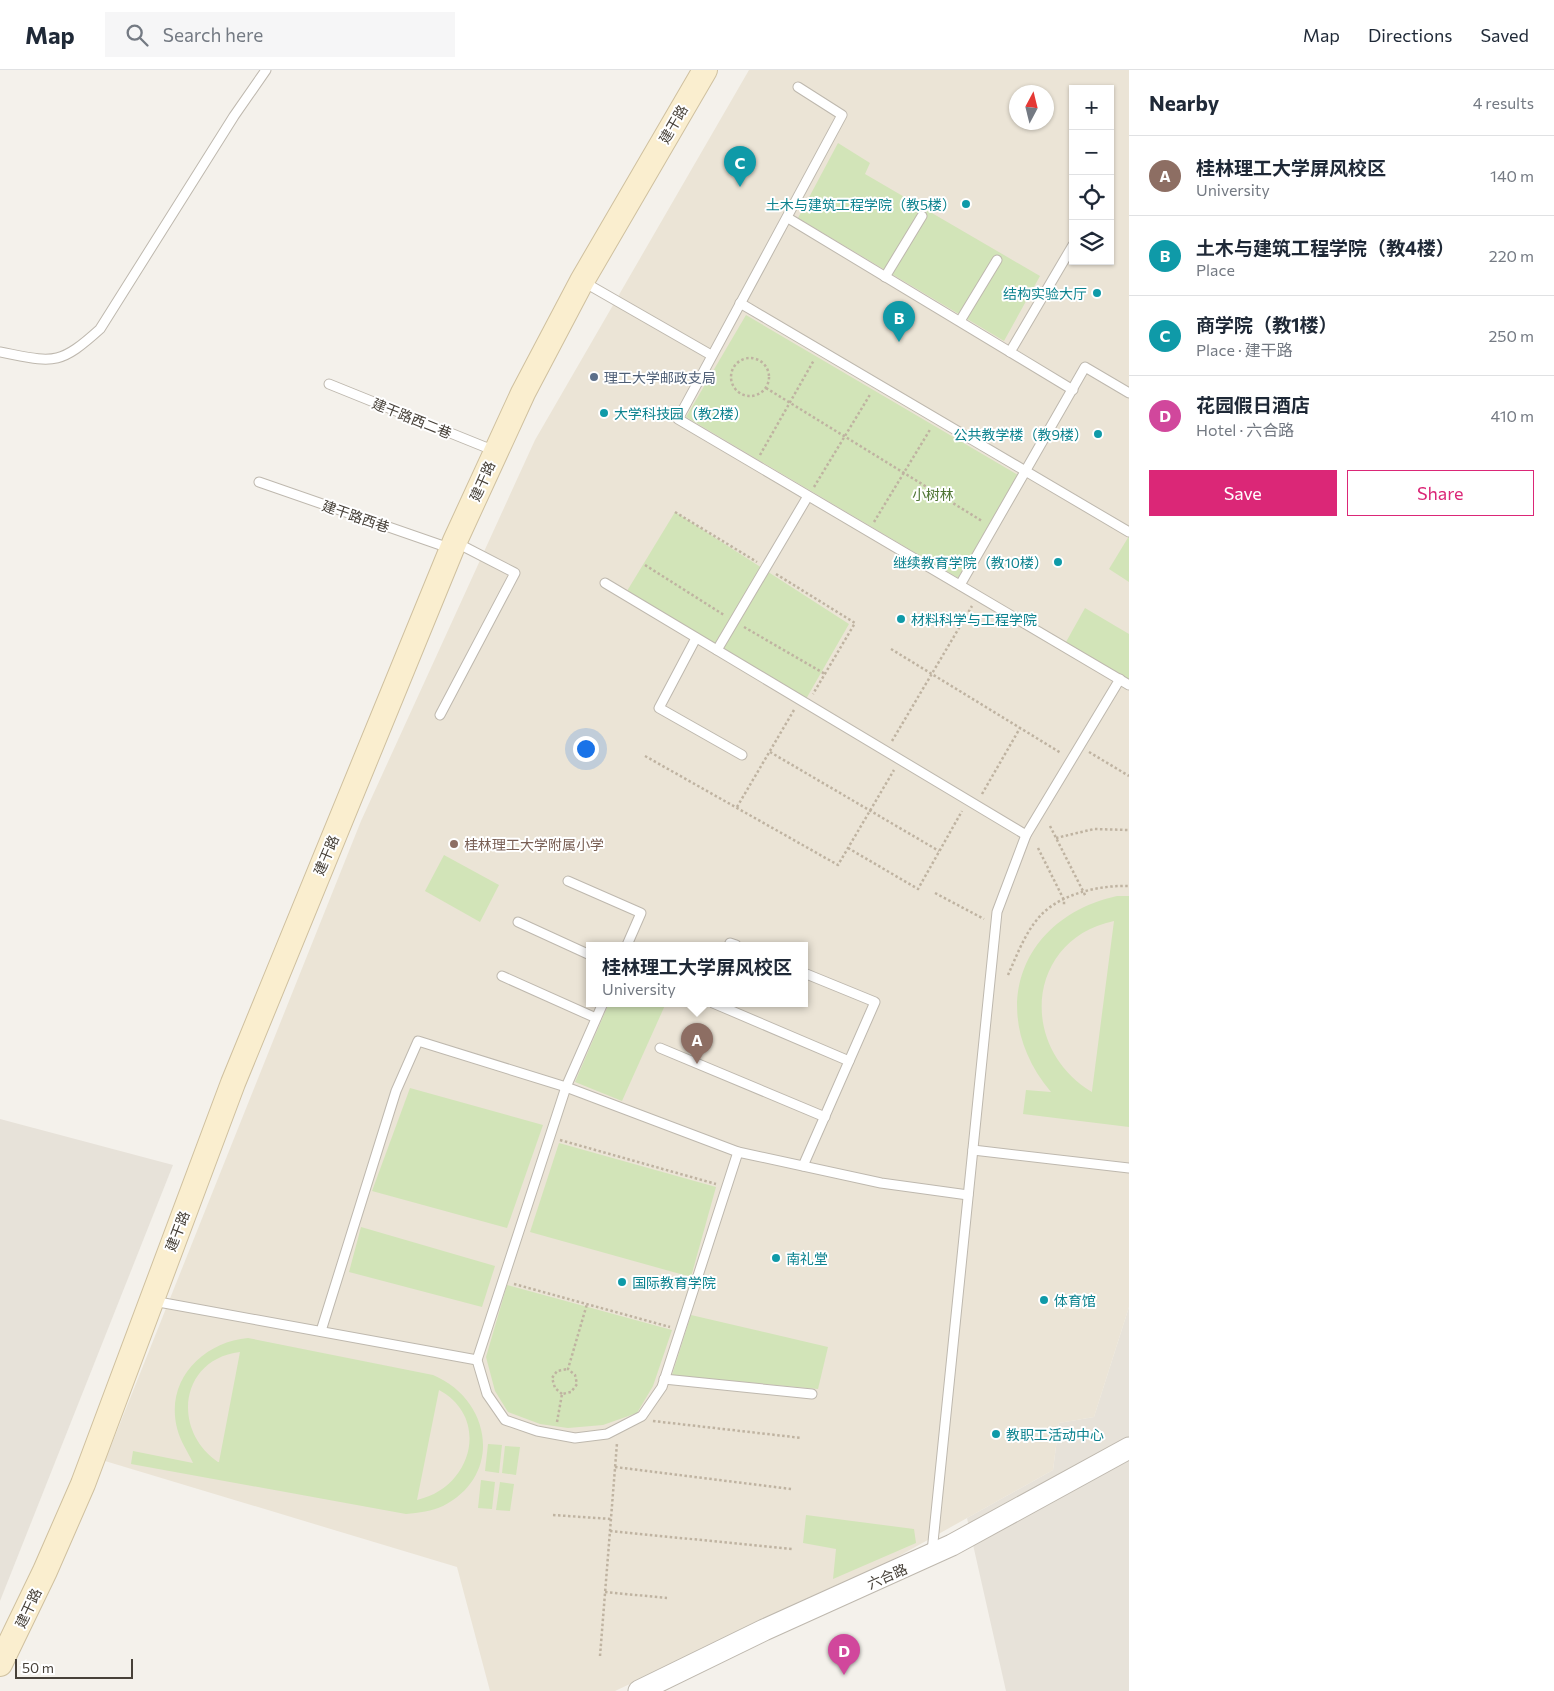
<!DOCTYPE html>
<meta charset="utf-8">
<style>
body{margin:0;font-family:Commissioner,"Noto Sans SC",sans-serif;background:#f6f6f7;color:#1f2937}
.controls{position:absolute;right:15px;top:15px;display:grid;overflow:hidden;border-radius:0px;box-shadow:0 1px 4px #0004}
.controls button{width:45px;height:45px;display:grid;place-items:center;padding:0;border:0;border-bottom:1px solid #e0e1e3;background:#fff;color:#1f2937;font:25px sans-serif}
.compass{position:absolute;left:1009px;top:15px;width:45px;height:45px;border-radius:50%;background:#fff;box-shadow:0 1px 4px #0004;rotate:7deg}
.scale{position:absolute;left:15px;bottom:12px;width:118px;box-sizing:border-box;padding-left:5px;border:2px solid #474139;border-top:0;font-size:14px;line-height:18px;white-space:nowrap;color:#474139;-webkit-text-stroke:4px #fff;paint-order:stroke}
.you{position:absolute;left:585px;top:678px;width:18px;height:18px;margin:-12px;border:4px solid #fff;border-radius:50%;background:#1a73e8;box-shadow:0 0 0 8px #1a73e833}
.badge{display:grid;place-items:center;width:32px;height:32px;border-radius:50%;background:#db2777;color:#fff;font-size:16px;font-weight:700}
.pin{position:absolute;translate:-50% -41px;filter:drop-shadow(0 1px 2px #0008)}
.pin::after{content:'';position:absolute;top:26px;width:18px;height:15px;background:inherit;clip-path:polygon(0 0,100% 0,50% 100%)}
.popup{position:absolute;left:586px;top:872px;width:222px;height:65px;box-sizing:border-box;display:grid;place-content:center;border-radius:0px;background:#fff;filter:drop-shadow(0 1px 4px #0005);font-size:16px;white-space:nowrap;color:#747a83}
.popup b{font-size:19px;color:#1f2937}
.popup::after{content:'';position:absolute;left:50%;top:100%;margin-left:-10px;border:10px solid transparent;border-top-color:#fff}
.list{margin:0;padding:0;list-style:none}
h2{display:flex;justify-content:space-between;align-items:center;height:65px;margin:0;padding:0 20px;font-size:21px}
h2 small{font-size:16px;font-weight:400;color:#747a83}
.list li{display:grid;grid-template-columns:32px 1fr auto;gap:15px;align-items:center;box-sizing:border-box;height:80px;padding:0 20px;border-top:1px solid #e0e1e3}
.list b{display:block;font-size:19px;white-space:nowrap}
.list p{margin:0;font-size:16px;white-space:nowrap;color:#747a83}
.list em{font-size:16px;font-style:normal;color:#747a83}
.actions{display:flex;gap:10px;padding:15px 20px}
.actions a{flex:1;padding:11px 0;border:1px solid #db2777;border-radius:0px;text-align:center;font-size:18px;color:#db2777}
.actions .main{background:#db2777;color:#fff}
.icon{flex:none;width:28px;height:28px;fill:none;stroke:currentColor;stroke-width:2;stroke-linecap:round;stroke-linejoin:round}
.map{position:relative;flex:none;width:1129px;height:1621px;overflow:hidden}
header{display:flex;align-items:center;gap:30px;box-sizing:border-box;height:70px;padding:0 25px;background:#fff;border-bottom:1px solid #e0e1e3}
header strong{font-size:24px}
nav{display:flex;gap:28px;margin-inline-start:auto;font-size:18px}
.search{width:350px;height:45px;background:#f6f6f7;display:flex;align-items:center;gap:12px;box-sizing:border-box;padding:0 18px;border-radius:0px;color:#747a83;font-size:19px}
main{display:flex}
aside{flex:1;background:#fff}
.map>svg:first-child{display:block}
</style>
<header>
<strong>Map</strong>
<div class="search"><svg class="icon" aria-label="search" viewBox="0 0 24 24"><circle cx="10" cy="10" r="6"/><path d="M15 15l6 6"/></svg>Search here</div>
<nav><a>Map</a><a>Directions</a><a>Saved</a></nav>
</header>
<main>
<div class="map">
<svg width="1129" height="1621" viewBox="0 0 1129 1621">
<rect width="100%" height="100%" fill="#f4f1eb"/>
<g fill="#e7e2d9">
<path d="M0 1049 173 1095 0 1531Z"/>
<path d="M1129 1237V1621H1006L967 1448 1053 1400 1059 1353 1094 1347Z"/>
</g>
<path fill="#ebe4d6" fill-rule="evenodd" d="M749 0H1129V1237L1094 1347 1059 1353 1053 1400 883 1495 615 1621H490L457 1497 105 1391 361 751 535 370ZM1073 19H1110V191H1073ZM1016 22H1046V52H1016ZM590 875H804V933H590Z"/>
<g fill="#d2e4b8" fill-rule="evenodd">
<path d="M838 73 870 93 865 104 1040 206 1004 271 798 148Z"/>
<path d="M746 245 1018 405 958 508 686 347Z"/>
<path d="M675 442 849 554 806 629 627 521Z"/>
<path d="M1129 466V512L1109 499Z"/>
<path d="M1085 538 1129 564V610L1066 572Z"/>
<path d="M444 785 499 815 480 852 425 821Z"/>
<path d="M1117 826H1129V1057L1023 1044 1026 1020 1051 1022C986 945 1018 848 1117 826ZM1114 851 1092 1021V1022C1017 977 1027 869 1114 851Z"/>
<path d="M609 933H666L622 1031 575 1012Z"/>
<path d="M410 1018 543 1055 507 1158 372 1121Z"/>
<path d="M559 1073 716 1117 691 1207 530 1162Z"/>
<path d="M361 1157 495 1196 482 1237 349 1202Z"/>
<path d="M507 1215 672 1260 653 1316 637 1343 603 1355 568 1358 540 1354 508 1342 495 1321 486 1287Z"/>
<path d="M691 1245 828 1277 818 1319 672 1305Z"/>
<path d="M248 1268 433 1305C491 1329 504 1405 443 1436 432 1441 419 1443 406 1444L131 1394 133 1381 193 1393C188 1382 180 1371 177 1358 165 1310 203 1272 248 1268ZM240 1282 219 1392H218C171 1360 180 1289 240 1282ZM439 1320C491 1348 472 1418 417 1430Z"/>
<path d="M488 1374 502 1375 499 1403 485 1401Z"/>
<path d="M505 1376 520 1377 516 1405 502 1403Z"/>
<path d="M481 1410 495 1412 492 1439 478 1438Z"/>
<path d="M500 1412 514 1414 510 1441 496 1440Z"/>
<path d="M806 1445 914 1459 916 1473 833 1509 836 1479 803 1473Z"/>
</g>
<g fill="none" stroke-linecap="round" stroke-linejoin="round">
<g stroke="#beb8ae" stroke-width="11">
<g id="service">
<path d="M798 17 842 45 678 349 1129 615"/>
<path d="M788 148 1073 320"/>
<path d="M885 207 922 146"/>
<path d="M582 211 711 285"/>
<path d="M740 233 1129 462"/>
<path d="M960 251 997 190"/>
<path d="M0 282C53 292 58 297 100 259L234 46 266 0"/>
<path d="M1010 282 1073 175"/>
<path d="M329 314 495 381"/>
<path d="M259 412 452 479"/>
<path d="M605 513 1026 765"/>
<path d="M960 515 1085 297 1129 323"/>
<path d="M696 568 659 638 742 685"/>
<path d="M717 580 808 426"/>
<path d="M440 645 515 503 455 472"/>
<path d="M568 811 641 843 627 875"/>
<path d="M518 852 590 885"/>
<path d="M730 873 736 875"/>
<path d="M502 906 596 948"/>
<path d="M603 933 566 1017 477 1290 487 1324 505 1350 537 1361 575 1368 607 1364 642 1346 662 1317 738 1082"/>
<path d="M713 933 849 991"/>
<path d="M660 978 825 1047"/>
<path d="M973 1080 1129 1098"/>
<path d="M803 1096 875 932 804 903"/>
<path d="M153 1231 477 1290"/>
<path d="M321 1261 396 1021 418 971 566 1017 738 1082 881 1113 968 1125"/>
<path d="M664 1309 812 1324"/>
<path d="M932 1482 997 842 1026 765 1120 609"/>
</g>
</g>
<g stroke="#beb8ae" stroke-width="23">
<path id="tertiary" d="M639 1621 764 1560 952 1475 1129 1378"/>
</g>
<g stroke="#cfc09f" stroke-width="26">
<path id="secondary" d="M0 1594 45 1501 83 1414 233 1013 455 471 523 323 582 211 705 0"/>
</g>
<g stroke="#bfb3a1" stroke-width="2.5" stroke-dasharray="2.5 2.5" stroke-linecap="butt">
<circle cx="750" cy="307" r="19"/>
<path d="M766 318 982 451"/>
<path d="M760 385 814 290"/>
<path d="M814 417 871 323"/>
<path d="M675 442 757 492"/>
<path d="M874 452 931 358"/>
<path d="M645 495 724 545"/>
<path d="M776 504 855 553 813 624"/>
<path d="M744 557 825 604"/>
<path d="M891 579 1061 683"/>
<path d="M892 671 972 536"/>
<path d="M770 682 939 781"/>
<path d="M1089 682 1129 706"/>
<path d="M645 686 838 795 894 700"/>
<path d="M982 724 1020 658"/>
<path d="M737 737 794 640"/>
<path d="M1050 756 1086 827"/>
<path d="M1056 768 1094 759 1129 760"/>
<path d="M848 778 918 819 962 741"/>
<path d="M1038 778 1064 830V836"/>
<path d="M935 823 984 849"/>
<path d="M1008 905C1017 885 1026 860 1042 844 1063 823 1101 815 1129 816"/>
<path d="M560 1070 716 1114"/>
<path d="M514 1214 670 1257"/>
<path d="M562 1324 555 1318 552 1308 557 1301 568 1299"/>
<path d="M653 1351 802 1368"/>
<path d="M557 1352 562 1324 571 1322 577 1314 575 1305 568 1299 587 1234"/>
<path d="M615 1397 791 1419"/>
<path d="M553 1445 611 1449"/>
<path d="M610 1461 792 1479"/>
<path d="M605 1522 667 1528"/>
<path d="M600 1586 617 1373"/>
</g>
<use href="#service" stroke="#fff" stroke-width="9"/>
<use href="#tertiary" stroke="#fff" stroke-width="21"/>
<use href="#secondary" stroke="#faeecf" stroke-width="24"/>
</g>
<g fill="#0f9aa8" stroke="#fff" stroke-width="2">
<circle cx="966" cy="134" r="5"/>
<circle cx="1097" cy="223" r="5"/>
<circle cx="604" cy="343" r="5"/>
<circle cx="1098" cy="364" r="5"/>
<circle cx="1058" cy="492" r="5"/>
<circle cx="901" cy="549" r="5"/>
<circle cx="776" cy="1188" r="5"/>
<circle cx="622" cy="1212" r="5"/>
<circle cx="1044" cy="1230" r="5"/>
<circle cx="996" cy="1364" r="5"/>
</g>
<circle fill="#5c6f8a" stroke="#fff" stroke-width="2" cx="594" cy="307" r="5"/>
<circle fill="#8d6e63" stroke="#fff" stroke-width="2" cx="454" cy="774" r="5"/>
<g text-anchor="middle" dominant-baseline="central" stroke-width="4" stroke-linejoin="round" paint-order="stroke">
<g font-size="14" fill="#474139" stroke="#fff">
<text transform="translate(673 54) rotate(-60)">建干路</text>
<text transform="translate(412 348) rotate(22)">建干路西二巷</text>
<text transform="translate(482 411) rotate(-66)">建干路</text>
<text transform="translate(356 446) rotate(19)">建干路西巷</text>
<text transform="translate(326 785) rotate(-67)">建干路</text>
<text transform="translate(177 1161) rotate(-69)">建干路</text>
<text transform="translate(887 1506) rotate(-24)">六合路</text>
<text transform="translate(28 1538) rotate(-65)">建干路</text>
</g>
<g font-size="14" fill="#0d838f" stroke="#fff" text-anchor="start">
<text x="956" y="134" text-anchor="end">土木与建筑工程学院（教5楼）</text>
<text x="1087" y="223" text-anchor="end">结构实验大厅</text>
<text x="614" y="343">大学科技园（教2楼）</text>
<text x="1088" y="364" text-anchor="end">公共教学楼（教9楼）</text>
<text x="1048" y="492" text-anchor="end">继续教育学院（教10楼）</text>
<text x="911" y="549">材料科学与工程学院</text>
<text x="786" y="1188">南礼堂</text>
<text x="632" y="1212">国际教育学院</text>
<text x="1054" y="1230">体育馆</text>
<text x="1006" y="1364">教职工活动中心</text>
</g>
<g font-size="14" fill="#4e5e75" stroke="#fff" text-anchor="start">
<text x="604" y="307">理工大学邮政支局</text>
</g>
<g font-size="14" fill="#4d7432" stroke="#fff">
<text x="933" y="424">小树林</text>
</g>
<g font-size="14" fill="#785e54" stroke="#fff" text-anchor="start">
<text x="464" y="774">桂林理工大学附属小学</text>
</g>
</g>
</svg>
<div class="controls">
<button>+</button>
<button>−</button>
<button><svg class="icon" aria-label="locate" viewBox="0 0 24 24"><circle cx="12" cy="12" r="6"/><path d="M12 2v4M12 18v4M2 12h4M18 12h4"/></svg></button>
<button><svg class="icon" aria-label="layers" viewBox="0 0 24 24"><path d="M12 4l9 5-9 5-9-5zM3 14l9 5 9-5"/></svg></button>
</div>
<svg class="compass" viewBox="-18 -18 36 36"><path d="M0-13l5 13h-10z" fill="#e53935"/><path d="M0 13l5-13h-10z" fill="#747a83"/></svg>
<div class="scale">50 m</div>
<div class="you"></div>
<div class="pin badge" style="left:697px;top:994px;background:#8d6e63">A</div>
<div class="popup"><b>桂林理工大学屏风校区</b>University</div>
<div class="pin badge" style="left:899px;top:272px;background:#0f9aa8">B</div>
<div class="pin badge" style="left:740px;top:117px;background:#0f9aa8">C</div>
<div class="pin badge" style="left:844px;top:1605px;background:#d1479c">D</div>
</div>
<aside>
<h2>Nearby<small>4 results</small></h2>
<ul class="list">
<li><span class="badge" style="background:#8d6e63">A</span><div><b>桂林理工大学屏风校区</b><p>University</p></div><em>140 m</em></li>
<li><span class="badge" style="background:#0f9aa8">B</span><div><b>土木与建筑工程学院（教4楼）</b><p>Place</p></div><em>220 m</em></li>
<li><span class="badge" style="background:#0f9aa8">C</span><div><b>商学院（教1楼）</b><p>Place · 建干路</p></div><em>250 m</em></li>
<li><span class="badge" style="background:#d1479c">D</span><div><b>花园假日酒店</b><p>Hotel · 六合路</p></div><em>410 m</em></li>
</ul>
<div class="actions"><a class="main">Save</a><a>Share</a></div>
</aside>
</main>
